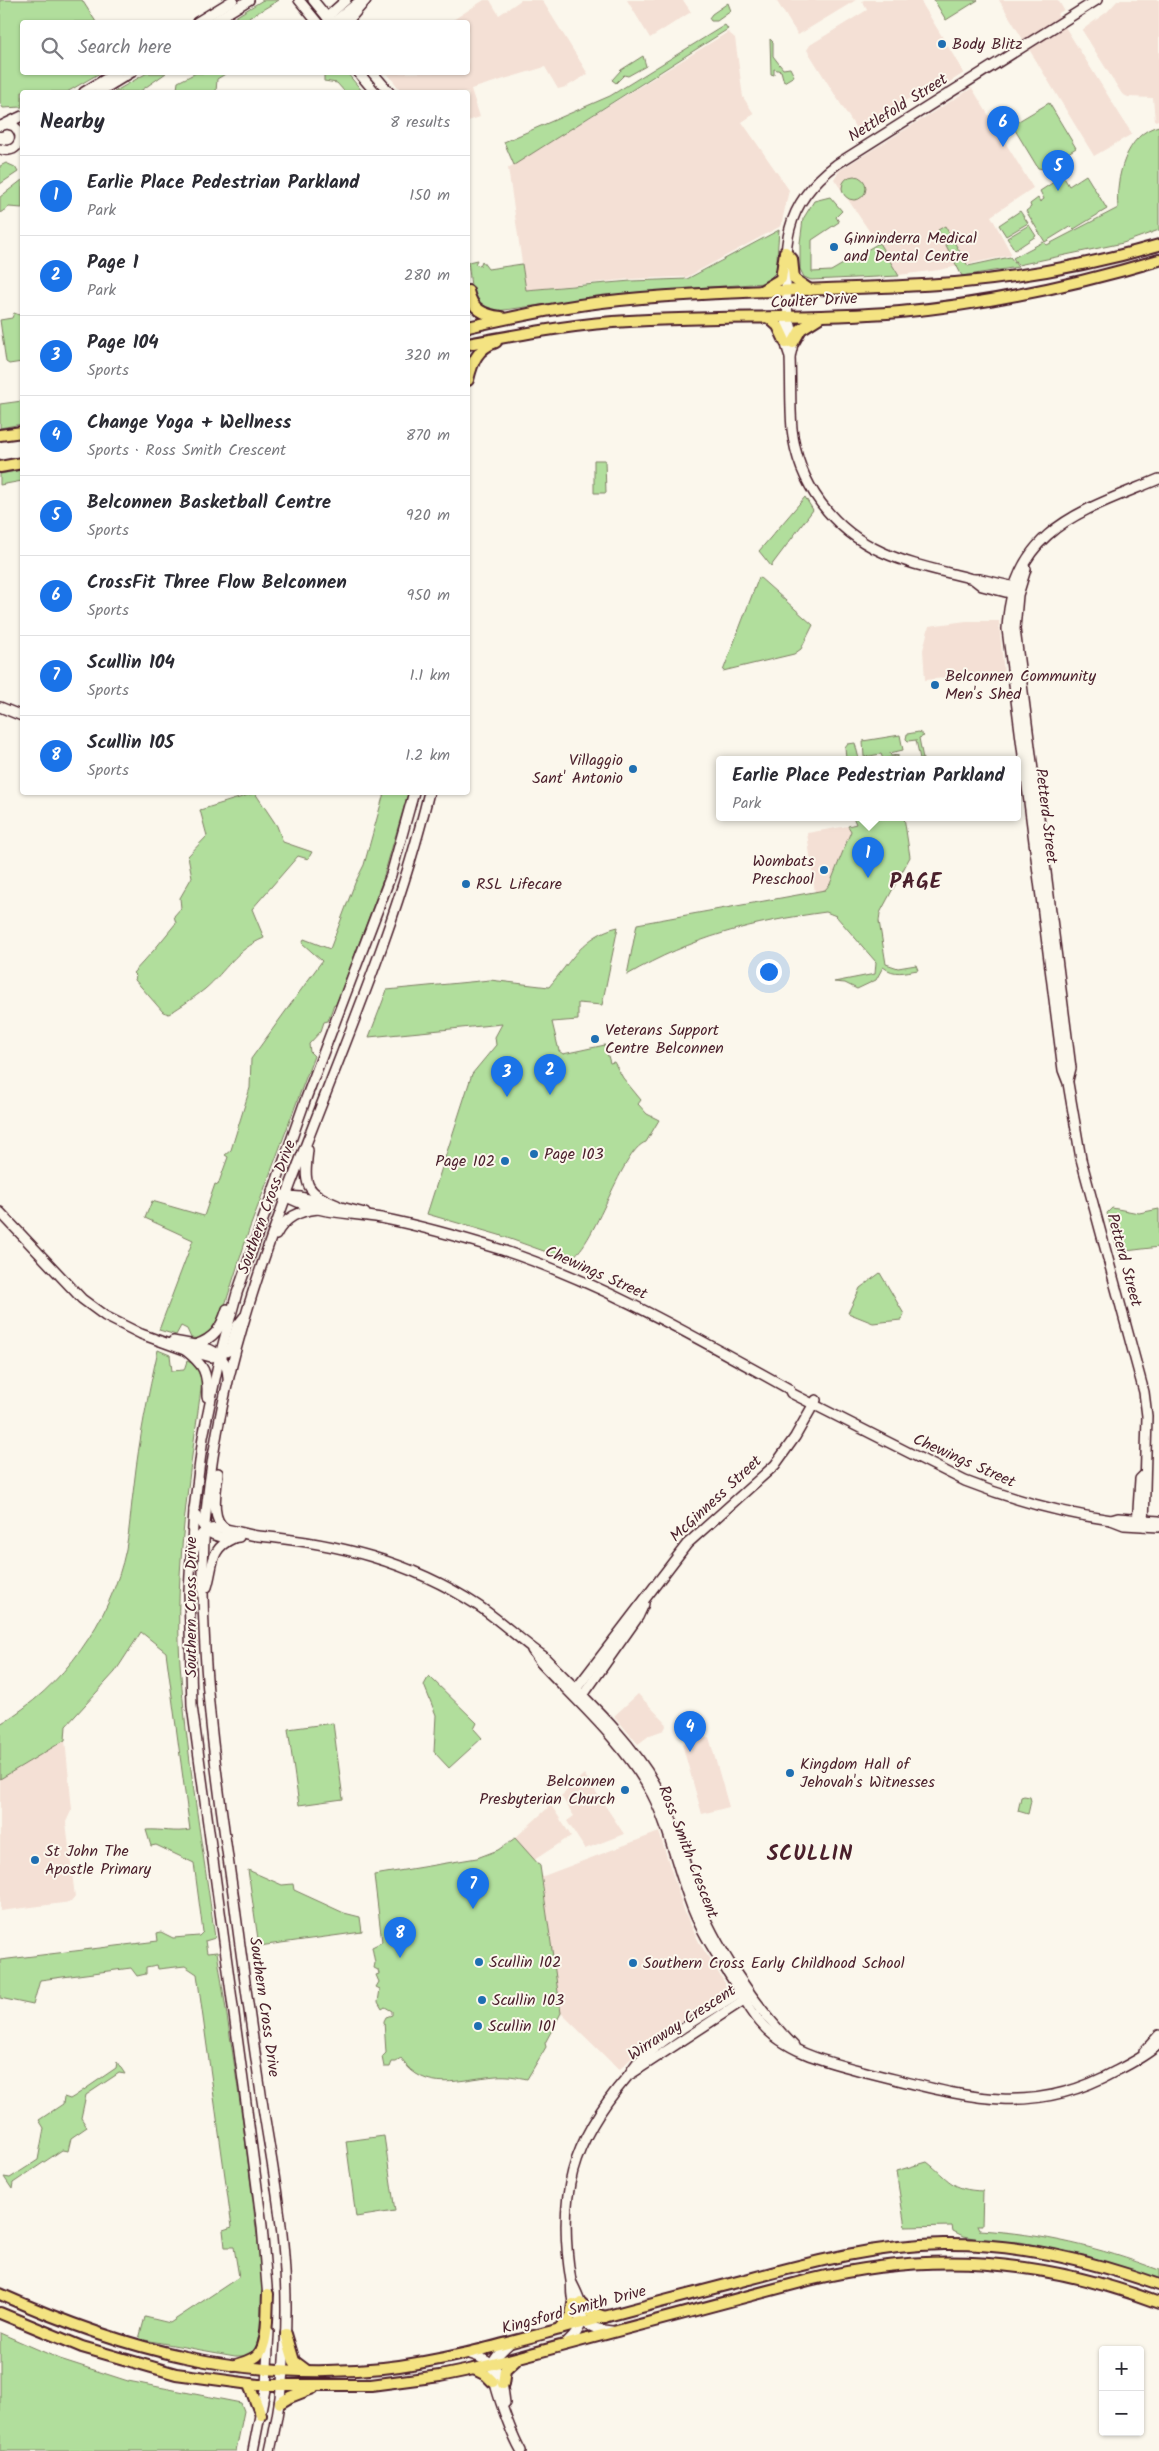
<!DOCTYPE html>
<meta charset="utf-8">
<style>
body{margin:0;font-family:Kalam,sans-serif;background:#f2f2f3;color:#2b2b33}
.controls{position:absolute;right:15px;bottom:15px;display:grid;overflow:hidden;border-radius:5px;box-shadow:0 1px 4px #0004}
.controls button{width:45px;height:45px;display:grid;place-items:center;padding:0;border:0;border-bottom:1px solid #e1e1e2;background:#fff;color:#2b2b33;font:25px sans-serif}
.you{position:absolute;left:768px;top:971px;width:18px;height:18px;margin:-12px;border:4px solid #fff;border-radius:50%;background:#1a73e8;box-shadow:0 0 0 8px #1a73e833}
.badge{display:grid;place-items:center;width:32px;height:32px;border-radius:50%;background:#1a73e8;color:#fff;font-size:16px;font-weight:700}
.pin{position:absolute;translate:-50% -41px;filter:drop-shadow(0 1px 2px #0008)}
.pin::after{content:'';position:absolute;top:26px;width:18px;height:15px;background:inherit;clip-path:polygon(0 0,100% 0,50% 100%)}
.popup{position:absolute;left:716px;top:756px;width:305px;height:65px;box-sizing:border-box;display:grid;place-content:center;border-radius:5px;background:#fff;filter:drop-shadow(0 1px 4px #0005);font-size:16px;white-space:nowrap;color:#7c7c81}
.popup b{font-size:19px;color:#2b2b33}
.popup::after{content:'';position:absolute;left:50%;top:100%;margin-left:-10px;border:10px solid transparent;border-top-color:#fff}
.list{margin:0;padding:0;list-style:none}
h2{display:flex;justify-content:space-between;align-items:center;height:65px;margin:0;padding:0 20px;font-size:21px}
h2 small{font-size:16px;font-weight:400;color:#7c7c81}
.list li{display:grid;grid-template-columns:32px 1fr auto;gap:15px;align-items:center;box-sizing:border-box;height:80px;padding:0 20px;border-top:1px solid #e1e1e2}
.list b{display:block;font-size:19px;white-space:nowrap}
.list p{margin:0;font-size:16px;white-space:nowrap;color:#7c7c81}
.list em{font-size:16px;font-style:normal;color:#7c7c81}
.icon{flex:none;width:28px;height:28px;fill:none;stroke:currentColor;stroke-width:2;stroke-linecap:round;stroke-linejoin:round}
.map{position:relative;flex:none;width:1159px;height:2451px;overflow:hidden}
.search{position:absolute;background:#fff;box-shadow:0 1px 4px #0004;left:20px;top:20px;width:450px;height:55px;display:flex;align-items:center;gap:12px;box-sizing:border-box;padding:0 18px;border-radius:5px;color:#7c7c81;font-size:19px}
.panel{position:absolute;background:#fff;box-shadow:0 1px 4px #0004;left:20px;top:90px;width:450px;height:705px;border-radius:5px}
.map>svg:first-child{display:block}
</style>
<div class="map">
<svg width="1159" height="2451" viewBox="0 0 1159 2451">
<rect width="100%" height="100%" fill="#fbf7ec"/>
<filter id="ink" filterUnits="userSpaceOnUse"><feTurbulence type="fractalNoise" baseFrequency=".02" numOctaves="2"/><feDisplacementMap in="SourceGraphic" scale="10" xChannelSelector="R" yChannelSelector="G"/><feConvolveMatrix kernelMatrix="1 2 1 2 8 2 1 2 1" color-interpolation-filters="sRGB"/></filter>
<g filter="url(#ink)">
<g fill="#f4e0d5">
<path d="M484 0H490L499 15 521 0H542L588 74 566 87 558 89 545 67 471 89 480 117 468 121V92H402L387 73 468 72V22H450Z"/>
<path d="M627 0H683L691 12 650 38Z"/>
<path d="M776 0H856L798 35Z"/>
<path d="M864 0H920L964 73 924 98 918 93 857 130 807 50 810 45 867 10 862 1Z"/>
<path d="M999 0H1058L1064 10 1057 14 1132 134 1094 156Z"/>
<path d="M1118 0H1159V120L1155 121 1153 98 1128 97 1122 94 1082 30 1107 12Z"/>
<path d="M728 32 735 38 743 97 754 114 742 122 789 190 781 226 687 277 631 279 526 290 508 168Z"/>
<path d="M972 88 1033 188 991 216 1012 255 939 270 899 275 834 179 840 170Z"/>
<path d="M966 621H999L1004 674 975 678 965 676 925 680 923 650 929 626Z"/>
<path d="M848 826 851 831 830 884 825 890 815 893 807 833Z"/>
<path d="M638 1694 665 1722 666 1726 664 1730 650 1735 638 1744 614 1716Z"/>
<path d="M709 1737 729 1807 702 1814 682 1744Z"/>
<path d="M65 1740 72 1809 66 1822 75 1897 71 1902 0 1911V1779Z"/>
<path d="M584 1774 624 1834 585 1849 567 1821 574 1816 561 1796Z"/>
<path d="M551 1805 571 1836 534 1860 515 1838Z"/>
<path d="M659 1832 685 1913 700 1944 725 1983 726 1988 722 1994 647 2043 619 2070 561 2013 541 1877Z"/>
</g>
<g fill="#b1de9c" stroke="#7e7e64">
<path d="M0 0H82L96 22H22V72L100 73 67 92H22V107L3 108 0 103Z"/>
<path d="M263 0H279L242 22H227Z"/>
<path d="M934 0H978L946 20Z"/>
<path d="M728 3 731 11 717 21H711L709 18 712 14Z"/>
<path d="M725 25 728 29 514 165 504 142 610 96Z"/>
<path d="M770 39 773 42V56L783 69 790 68 794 76 784 82 781 71 774 69V75L771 74Z"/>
<path d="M643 56 646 66 628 76 624 75 616 83 612 80 621 70Z"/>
<path d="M147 73H166L139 92H114Z"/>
<path d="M196 73H227L217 79 216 92H171L177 89 178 82Z"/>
<path d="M324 73H347L363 92H345L337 83 324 81Z"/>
<path d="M1049 103 1076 148 1043 169 1038 168 1012 125Z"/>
<path d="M1159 126V230L1123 243 1018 265 1013 258 1043 242 1047 245 1118 208C1115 179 1126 133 1159 126Z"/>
<path d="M6 163 15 167 18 172 0 184V166Z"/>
<path d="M1086 175 1107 209 1074 229 1071 226 1045 242 1026 211 1031 207 1030 204 1038 198 1040 202 1044 199 1040 191 1063 176 1069 186Z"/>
<circle cx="854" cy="188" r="12"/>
<path d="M22 180V208L9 207 0 213V197Z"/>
<path d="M830 197 842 211 836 217 839 222 812 240V272L831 271 879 243 899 276 811 280 804 277 800 269V243L803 219 814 201Z"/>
<path d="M1020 211 1028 223 1006 236 999 225Z"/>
<path d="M1029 225 1036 236 1015 250 1007 238Z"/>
<path d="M945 226 968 266 1010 257 1018 267 962 276 938 230Z"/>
<path d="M779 230 776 272 765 283 628 293 497 311C468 305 472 287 468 262L477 260 475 264 480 266 482 261 488 269 522 264 526 290 631 281 687 279Z"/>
<path d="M14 313 22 316V362L9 364 6 362 0 320 12 318Z"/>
<path d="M22 401V424L0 428V404Z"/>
<path d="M594 460H605L606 493H594Z"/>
<path d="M22 470V481L0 485V474Z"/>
<path d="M805 497 813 510 771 566 759 551Z"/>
<path d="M759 577 813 625 801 649 794 654 723 671Z"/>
<path d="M919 732 924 736 919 738 923 759H920L916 740 908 741 906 739 907 734Z"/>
<path d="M900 735 903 750 890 753 891 756 898 755V759L897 756 883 759 881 754 864 757 863 741Z"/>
<path d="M855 743 859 759H846L845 748 848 744Z"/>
<path d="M255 793 277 826 283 842 312 852 308 859 298 856 252 909 264 938C235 950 227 970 205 989 194 998 181 1006 169 1014L163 1012 135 980 136 976 133 973 154 950 176 923 174 916 181 908 180 898 192 877 188 856 207 836 200 810Z"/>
<path d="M384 793H408L382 882 336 1005 334 1004 328 1021 324 1022 321 1031 309 1044 310 1052 314 1056 249 1230 218 1327 202 1339 191 1338 187 1329 181 1326 176 1335 159 1330 193 1240 145 1218 152 1201 204 1216 215 1184 218 1185 228 1157 225 1155 231 1150 250 1088 251 1059 322 961 302 943 304 939 330 949 355 883 364 865Z"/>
<path d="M853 817H904L910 857 880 913 879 921 886 964 898 968 916 965 918 970C904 972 895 976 883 967L876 980 857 989 845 983 834 982 875 974 876 962 836 916 826 912C751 922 693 937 627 975L637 924 825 890 830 884 851 831 848 826 856 824Z"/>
<path d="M618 927 602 1005 578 1003V1020L552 1022 559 1051 563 1054 605 1045 610 1063 614 1062 623 1078 641 1100 638 1104 647 1114 659 1120 646 1142C620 1149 591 1261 566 1259L499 1235 427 1214 472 1074 496 1045 495 1037 502 1024 369 1037 387 990 490 980 549 987C570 962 584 935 618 927Z"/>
<path d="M1112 1208 1139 1213 1159 1209V1247L1118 1252 1107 1213Z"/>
<path d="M880 1273 904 1314 901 1320 873 1323 848 1313 860 1288Z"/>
<path d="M158 1350 170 1355 172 1371 184 1370 187 1361 196 1365 202 1381C190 1473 174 1570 180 1663 186 1755 203 1847 215 1938L205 1941 207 1953 217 1952C231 2041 245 2130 255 2220 260 2262 269 2307 257 2349L245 2356H235L139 2339 145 2317 170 2323 239 2277 234 2247H225L223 2230 232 2227 197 1974 185 1966 158 1969 157 1965 146 1967V1974L137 1976 131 1968 40 1980 33 2005 0 1998V1960L158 1941 157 1933 161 1932 173 1938 199 1936 203 1932 194 1863 156 1845 151 1846 146 1830C162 1829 175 1833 190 1830L166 1652 141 1632 115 1672 66 1726 65 1740 0 1779V1724C63 1687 111 1621 126 1549 130 1528 131 1506 134 1485 139 1440 148 1395 158 1350Z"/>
<path d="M429 1676 477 1723 474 1729 482 1738 449 1768 434 1752 436 1715 424 1685Z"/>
<path d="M333 1723 343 1799 299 1805 288 1729Z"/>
<path d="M1024 1796 1030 1797 1031 1801 1028 1814 1018 1811 1021 1797Z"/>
<path d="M515 1838 540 1866 561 2013 545 2043 546 2047 527 2079C517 2077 507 2075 496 2076 460 2079 426 2094 401 2059L396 2062H392L390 2067H384L382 2057 386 2053 384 2021 386 2017 392 2015V2011L385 2007 382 2009 378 2002 380 1989 376 1987 379 1982 376 1975 379 1974 378 1970 374 1968 375 1963 372 1947 382 1942 374 1875 477 1858 498 1850Z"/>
<path d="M248 1870 282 1885 293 1884 294 1890 344 1913 360 1917 362 1932 259 1946Z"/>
<path d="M117 2062 125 2074 119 2073 86 2095 81 2118 87 2127 71 2138 68 2151 62 2150 13 2183 12 2189 4 2177 10 2178 38 2160 44 2128 39 2120 63 2104 64 2097 70 2099 75 2096 116 2068Z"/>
<path d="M384 2136 395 2211 356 2217 346 2141Z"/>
<path d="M927 2162C949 2179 950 2190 983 2191L982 2226H977L979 2230C1043 2234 1099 2247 1159 2270V2280L1088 2256 1020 2242 990 2241 963 2236 953 2231 952 2226 905 2227 896 2171Z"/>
<path d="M0 2333 60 2359 128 2381 241 2403 244 2411 236 2451H0Z"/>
</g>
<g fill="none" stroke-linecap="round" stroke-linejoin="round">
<g stroke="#4a1f2b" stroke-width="12">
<g id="tertiary">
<path d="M327 17 346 0"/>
<path d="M334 22 361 0"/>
<path d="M788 318C794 329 794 345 790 357 791 381 790 405 792 429 798 484 833 530 882 552 910 565 943 571 973 579H980L1019 588"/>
<path d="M790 357C785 345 783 330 788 318 784 252 778 208 837 164L1097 0"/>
<path d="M1026 569 1018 595 1015 629 1071 1068 1068 1080"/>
<path d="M973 579 982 586 1017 595"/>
<path d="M0 707 22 716"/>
<path d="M272 1191C288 1197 301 1205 318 1209 339 1214 360 1214 381 1218 421 1226 460 1237 499 1249 601 1282 695 1337 789 1389L791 1393 965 1481C1013 1500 1061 1513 1111 1520L1124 1525 1159 1527"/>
<path d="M287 1196 301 1197 365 1213"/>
<path d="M0 1212 82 1299 105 1316 141 1334 185 1350 211 1357 220 1355 230 1350 237 1326 244 1317"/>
<path d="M173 1341C199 1346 227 1346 228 1378"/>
<path d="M194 1510C204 1533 213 1540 239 1537"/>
<path d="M1111 1520 1118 1518 1159 1521"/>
<path d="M1137 1525 1140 1479 1144 1475"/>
<path d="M1144 1526 1147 1416 1144 1392 1081 1159 1068 1083 1063 1070 1007 629C1012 529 1080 512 1159 479"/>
<path d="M193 1554C195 1549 196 1541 200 1536 212 1519 242 1535 258 1536 336 1543 410 1561 477 1605 500 1620 520 1640 543 1656 582 1696 627 1735 655 1784 675 1819 682 1857 695 1894 714 1945 756 2008 794 2046"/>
<path d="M532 1650 541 1663C580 1704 625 1744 652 1794 669 1827 676 1864 689 1899 699 1929 717 1955 734 1982 742 1995 750 2010 760 2022 786 2054 832 2063 870 2073 960 2095 1028 2120 1116 2071 1130 2064 1147 2055 1159 2044"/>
<path d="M573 1693 687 1544 775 1465 795 1437 816 1400"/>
<path d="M579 1701 638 1617 644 1604"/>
<path d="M1144 2052 1159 2035"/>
<path d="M631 2074 750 1996"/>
<path d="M612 2331C588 2329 575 2322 572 2296 571 2291 572 2286 571 2281 557 2196 571 2142 627 2077 631 2072 634 2066 638 2062 669 2033 710 2012 745 1989"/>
<path d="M510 2343C504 2349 496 2355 493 2363 489 2378 513 2437 521 2451"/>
<path d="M566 2344C589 2323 586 2310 572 2283"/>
<path d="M470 2354C498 2362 502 2374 505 2403"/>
</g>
</g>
<g stroke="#4a1f2b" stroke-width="12">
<g id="secondary">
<path d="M299 0 317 22"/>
<path d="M313 0 331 22"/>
<path d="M197 22 233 0"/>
<path d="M213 22 249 0"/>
<path d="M347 22 366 0"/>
<path d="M358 72 375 92"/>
<path d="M372 72 389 92"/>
<path d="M84 92 117 72"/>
<path d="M99 92 132 72"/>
<path d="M5 124 22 116"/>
<path d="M0 126 7 124 14 126C27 138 16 155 0 149"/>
<path d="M308 1150C304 1185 304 1191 337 1205"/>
<path d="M276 1235C285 1217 299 1211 318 1209"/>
<path d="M195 1345C215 1338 221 1328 227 1309"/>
<path d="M185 1350C204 1365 208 1372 207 1397"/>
<path d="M218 1473C217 1489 209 1520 226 1529"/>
<path d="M207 1587C214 1564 209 1549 234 1538"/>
<path d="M268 2299 262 2226 245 2095 192 1706 189 1591 194 1510 203 1437 220 1355 237 1293 305 1101 391 875 414 792"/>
<path d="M253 2451 266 2385 269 2332"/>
<path d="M270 2451C285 2387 289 2322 284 2256 280 2199 268 2143 260 2087 251 2025 242 1962 234 1900 218 1788 202 1682 203 1569 207 1293 366 1055 429 792"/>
</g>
</g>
<g stroke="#4a1f2b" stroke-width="14">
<g id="primary">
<path d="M785 252 792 259 794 279 810 290"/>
<path d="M468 291C472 309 483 315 501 317"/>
<path d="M761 291 781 279 785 252"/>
<path d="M769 318 778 326 786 343"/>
<path d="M468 327C518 316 568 305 620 300 731 289 844 291 955 283 1024 277 1093 264 1159 245"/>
<path d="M793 343 801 329 820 317"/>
<path d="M468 344C516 335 564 326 613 322 709 315 805 320 900 312 987 304 1075 285 1159 260"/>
<path d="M468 380C472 363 477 348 496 342"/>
<path d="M0 435 22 432"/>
<path d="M0 467 22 463"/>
<path d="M0 2294C125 2350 244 2382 383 2368 445 2361 504 2344 564 2328 625 2311 687 2295 749 2279 813 2262 876 2245 943 2244 1018 2243 1089 2260 1159 2285"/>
<path d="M581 2303 590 2312 605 2317"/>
<path d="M0 2313 82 2347 176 2374 258 2385H371L440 2376 474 2369 809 2280C931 2250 1042 2259 1159 2303"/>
<path d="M559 2329 571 2316 573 2304"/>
<path d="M286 2334 294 2361 306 2370"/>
<path d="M234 2366C241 2363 251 2361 257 2356 269 2346 267 2309 268 2294"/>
<path d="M474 2369 486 2375 493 2382"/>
<path d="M503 2384 505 2370 518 2358"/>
<path d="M249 2385 261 2415"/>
<path d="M280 2403 290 2397 313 2388"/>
</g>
</g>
<use href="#tertiary" stroke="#fbf7ec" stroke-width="9"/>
<use href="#secondary" stroke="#fbf7ec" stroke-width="9"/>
<use href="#primary" stroke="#f4e382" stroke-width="10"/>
</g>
</g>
<g fill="#1f6fb2" stroke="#fbf7ec" stroke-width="2">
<circle cx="942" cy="44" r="5"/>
<circle cx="834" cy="247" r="5"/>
<circle cx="935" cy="685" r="5"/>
<circle cx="633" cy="769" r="5"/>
<circle cx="824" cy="870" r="5"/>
<circle cx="466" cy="884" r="5"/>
<circle cx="595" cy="1039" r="5"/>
<circle cx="534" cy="1154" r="5"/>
<circle cx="505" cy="1161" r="5"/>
<circle cx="790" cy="1773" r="5"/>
<circle cx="625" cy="1790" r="5"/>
<circle cx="35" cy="1860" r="5"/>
<circle cx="479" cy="1962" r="5"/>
<circle cx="633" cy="1963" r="5"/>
<circle cx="482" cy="2000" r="5"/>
<circle cx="478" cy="2026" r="5"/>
</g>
<g text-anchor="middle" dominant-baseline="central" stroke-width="4" stroke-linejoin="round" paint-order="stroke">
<g font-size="16" fill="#4a1f2b" stroke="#fbf7ec" text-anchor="start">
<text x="952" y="44">Body Blitz</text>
<text x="844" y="238">Ginninderra Medical<tspan x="844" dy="18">and Dental Centre</tspan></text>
<text x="945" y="676">Belconnen Community<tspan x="945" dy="18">Men's Shed</tspan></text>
<text x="623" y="760" text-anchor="end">Villaggio<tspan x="623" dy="18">Sant' Antonio</tspan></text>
<text x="814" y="861" text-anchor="end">Wombats<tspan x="814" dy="18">Preschool</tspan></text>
<text x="476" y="884">RSL Lifecare</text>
<text x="605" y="1030">Veterans Support<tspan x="605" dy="18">Centre Belconnen</tspan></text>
<text x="544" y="1154">Page 103</text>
<text x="495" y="1161" text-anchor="end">Page 102</text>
<text x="800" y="1764">Kingdom Hall of<tspan x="800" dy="18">Jehovah's Witnesses</tspan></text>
<text x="615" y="1781" text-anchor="end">Belconnen<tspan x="615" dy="18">Presbyterian Church</tspan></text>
<text x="45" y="1851">St John The<tspan x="45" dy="18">Apostle Primary</tspan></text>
<text x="489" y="1962">Scullin 102</text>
<text x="643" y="1963">Southern Cross Early Childhood School</text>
<text x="492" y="2000">Scullin 103</text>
<text x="488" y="2026">Scullin 101</text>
</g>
<g font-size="16" fill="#4a1f2b" stroke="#fbf7ec">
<text transform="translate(898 108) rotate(-32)">Nettlefold Street</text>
<text transform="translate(814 301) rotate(-3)">Coulter Drive</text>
<text transform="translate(1046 816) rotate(83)">Petterd Street</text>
<text transform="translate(267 1207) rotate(-70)">Southern Cross Drive</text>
<text transform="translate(1124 1260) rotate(75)">Petterd Street</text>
<text transform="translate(596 1273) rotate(24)">Chewings Street</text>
<text transform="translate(964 1461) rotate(24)">Chewings Street</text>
<text transform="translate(716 1499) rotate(-43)">McGinness Street</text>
<text transform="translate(191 1607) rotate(-90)">Southern Cross Drive</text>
<text transform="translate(688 1852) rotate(69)">Ross Smith Crescent</text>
<text transform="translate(264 2007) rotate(82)">Southern Cross Drive</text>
<text transform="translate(682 2023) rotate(-33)">Wirraway Crescent</text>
<text transform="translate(574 2310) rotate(-15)">Kingsford Smith Drive</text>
</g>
<g font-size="21" font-weight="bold" letter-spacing="1" fill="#4a1f2b" stroke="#fbf7ec">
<text x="916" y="882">PAGE</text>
<text x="810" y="1854">SCULLIN</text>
</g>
</g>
</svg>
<div class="controls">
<button>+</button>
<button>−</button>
</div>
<div class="you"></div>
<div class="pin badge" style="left:868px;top:878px">1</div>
<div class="popup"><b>Earlie Place Pedestrian Parkland</b>Park</div>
<div class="pin badge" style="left:550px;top:1095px">2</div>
<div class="pin badge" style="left:507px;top:1097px">3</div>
<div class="pin badge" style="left:690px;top:1752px">4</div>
<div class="pin badge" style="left:1058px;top:191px">5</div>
<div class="pin badge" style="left:1003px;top:147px">6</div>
<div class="pin badge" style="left:473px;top:1909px">7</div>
<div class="pin badge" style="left:400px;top:1958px">8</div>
<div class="search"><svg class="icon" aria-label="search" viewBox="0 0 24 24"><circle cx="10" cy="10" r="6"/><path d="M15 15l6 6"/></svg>Search here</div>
<section class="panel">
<h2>Nearby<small>8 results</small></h2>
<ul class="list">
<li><span class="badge">1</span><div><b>Earlie Place Pedestrian Parkland</b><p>Park</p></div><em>150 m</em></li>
<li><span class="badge">2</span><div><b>Page 1</b><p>Park</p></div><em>280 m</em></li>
<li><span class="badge">3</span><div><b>Page 104</b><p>Sports</p></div><em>320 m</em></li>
<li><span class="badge">4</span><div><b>Change Yoga + Wellness</b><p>Sports · Ross Smith Crescent</p></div><em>870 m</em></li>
<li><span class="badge">5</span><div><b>Belconnen Basketball Centre</b><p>Sports</p></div><em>920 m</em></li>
<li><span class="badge">6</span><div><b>CrossFit Three Flow Belconnen</b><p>Sports</p></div><em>950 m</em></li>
<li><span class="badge">7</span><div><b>Scullin 104</b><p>Sports</p></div><em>1.1 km</em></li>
<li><span class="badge">8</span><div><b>Scullin 105</b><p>Sports</p></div><em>1.2 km</em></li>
</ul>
</section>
</div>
